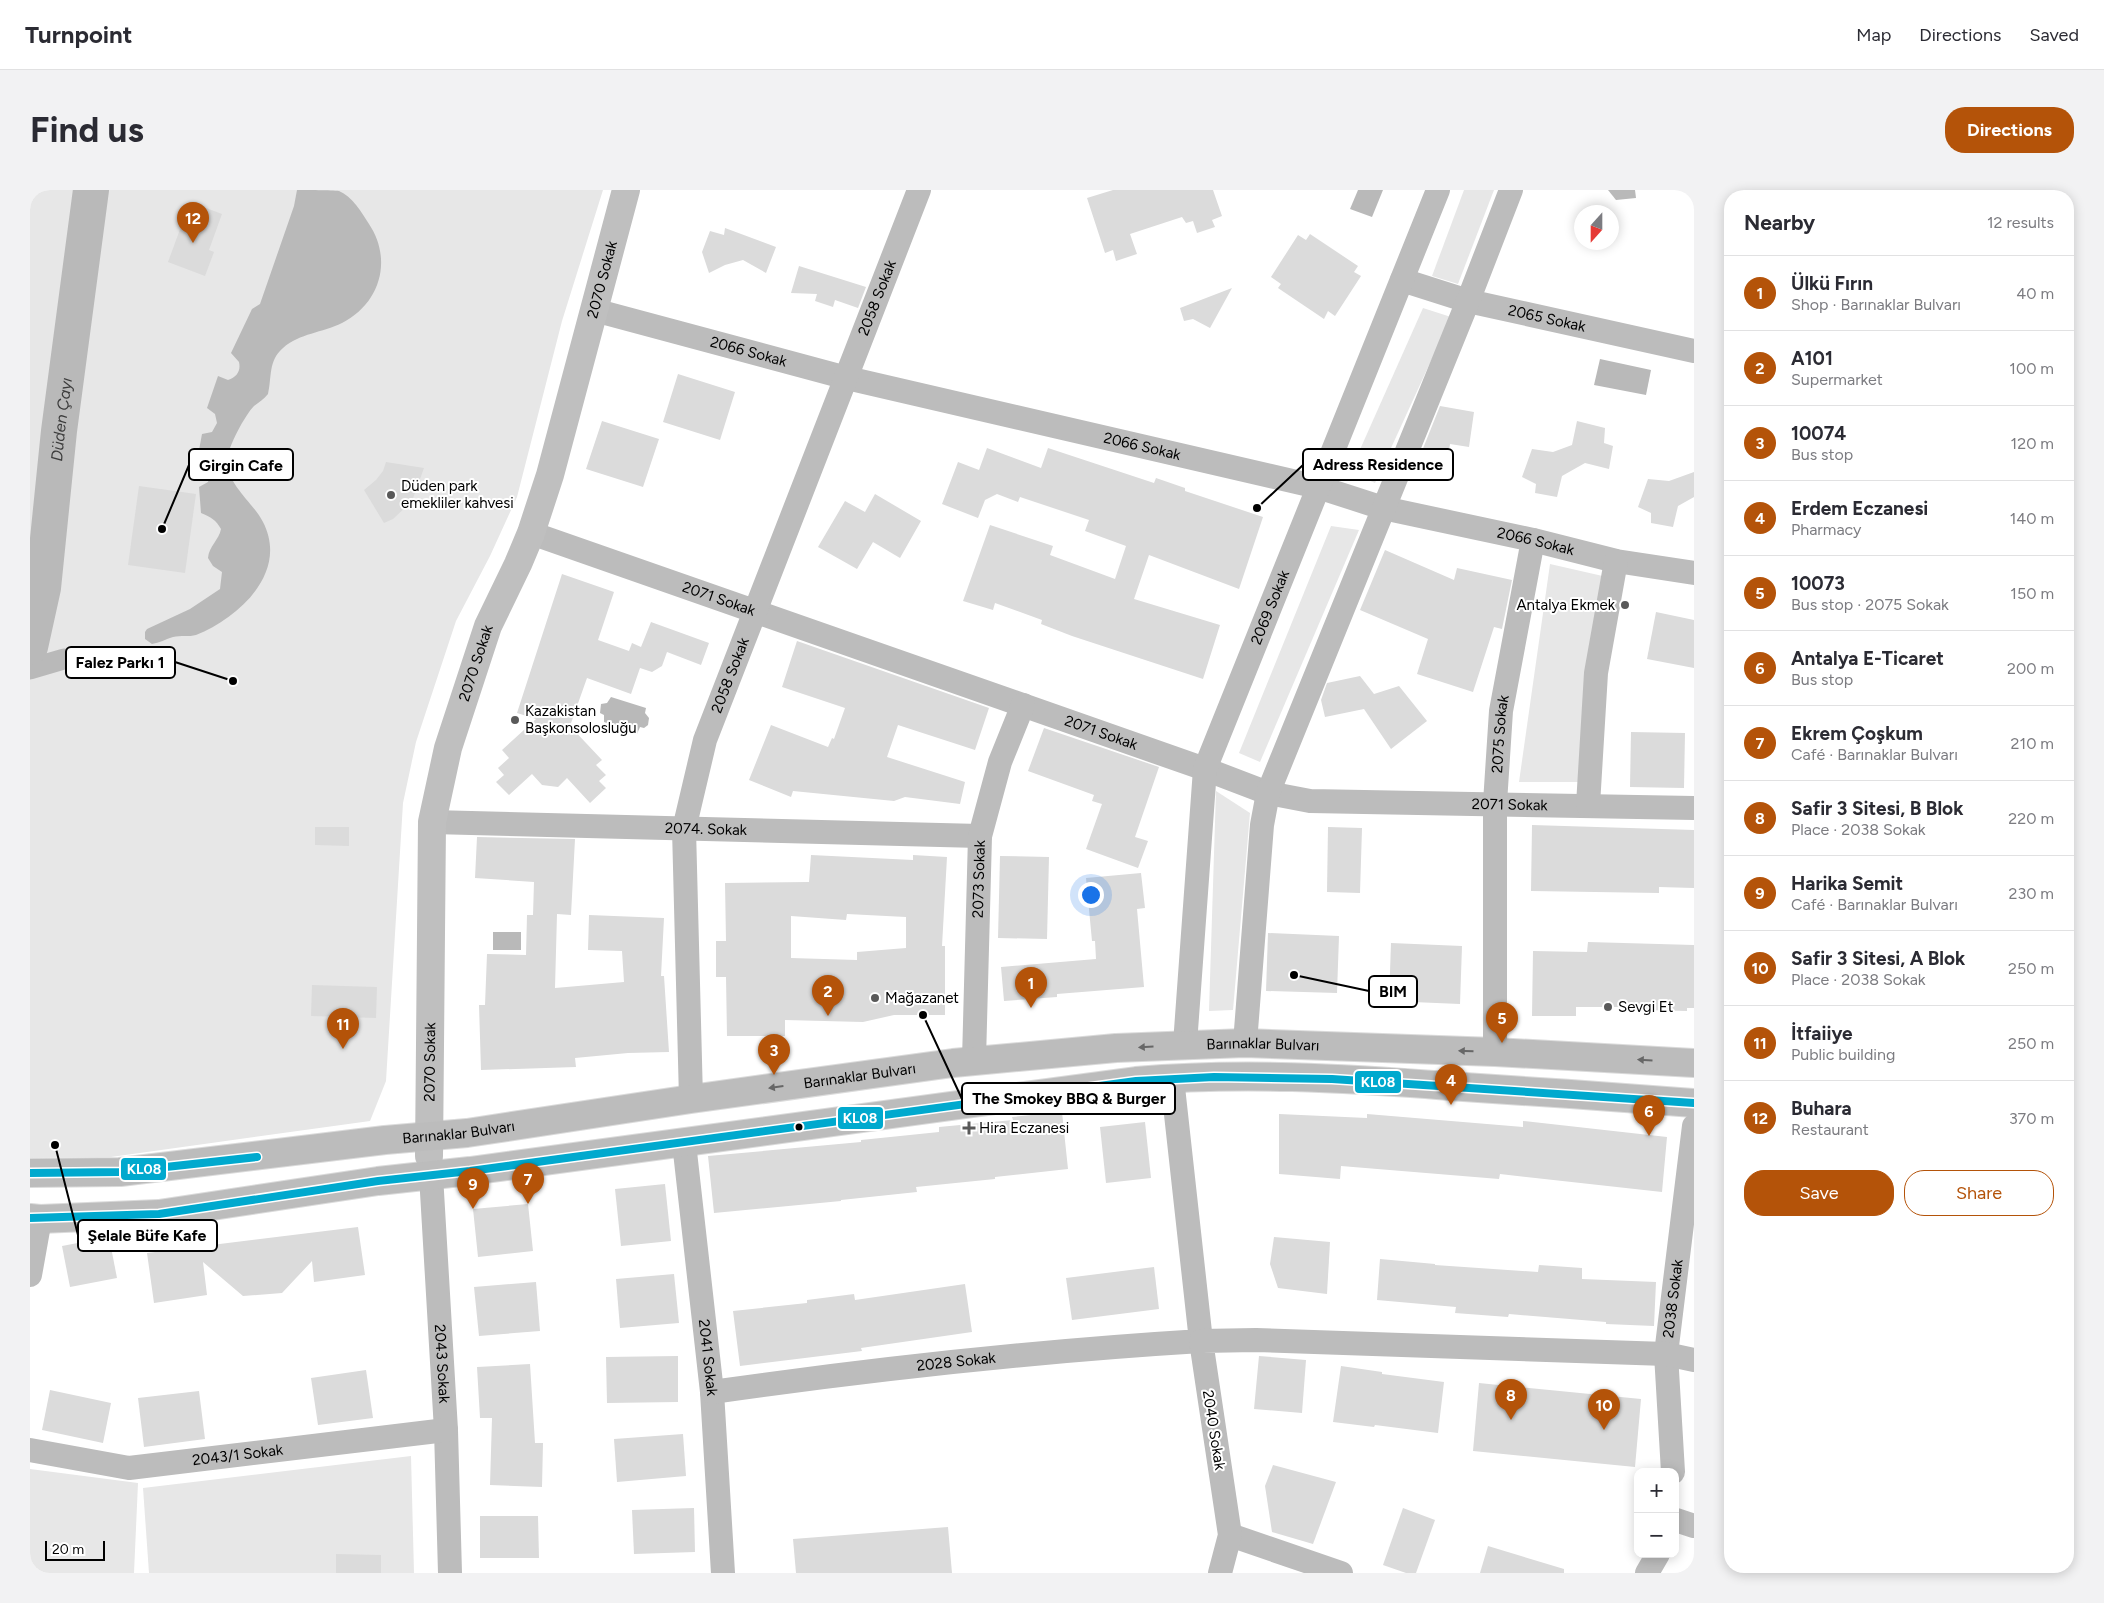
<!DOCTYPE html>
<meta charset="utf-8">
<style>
body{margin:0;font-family:Figtree,sans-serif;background:#f2f2f3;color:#2b2b33}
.controls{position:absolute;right:15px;bottom:15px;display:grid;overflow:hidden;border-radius:10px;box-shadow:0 2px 12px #0003}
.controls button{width:45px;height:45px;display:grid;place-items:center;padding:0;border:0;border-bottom:1px solid #e1e1e2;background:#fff;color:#2b2b33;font:25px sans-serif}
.compass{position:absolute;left:1544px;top:15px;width:45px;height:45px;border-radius:50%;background:#fff;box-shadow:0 2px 12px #0003;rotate:201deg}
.scale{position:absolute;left:15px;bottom:12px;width:60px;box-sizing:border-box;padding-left:5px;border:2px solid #000;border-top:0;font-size:14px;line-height:18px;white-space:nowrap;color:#000;-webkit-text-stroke:4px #fff;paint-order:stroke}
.you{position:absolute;left:1060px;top:704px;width:18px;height:18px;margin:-12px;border:4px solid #fff;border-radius:50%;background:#1a73e8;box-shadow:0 0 0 8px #1a73e833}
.badge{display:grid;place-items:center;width:32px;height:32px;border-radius:50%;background:#b45309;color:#fff;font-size:16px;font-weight:700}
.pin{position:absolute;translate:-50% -41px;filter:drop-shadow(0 1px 2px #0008)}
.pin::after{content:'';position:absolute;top:26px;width:18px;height:15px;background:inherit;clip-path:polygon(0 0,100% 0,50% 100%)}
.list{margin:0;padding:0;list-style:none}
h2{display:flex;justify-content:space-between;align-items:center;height:65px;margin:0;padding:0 20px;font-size:21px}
h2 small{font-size:16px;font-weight:400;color:#7c7c81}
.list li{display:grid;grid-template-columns:32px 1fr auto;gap:15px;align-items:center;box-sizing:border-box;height:75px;padding:0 20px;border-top:1px solid #e1e1e2}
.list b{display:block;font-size:19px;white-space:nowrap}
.list p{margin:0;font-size:16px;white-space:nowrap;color:#7c7c81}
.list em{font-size:16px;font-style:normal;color:#7c7c81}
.actions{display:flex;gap:10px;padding:15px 20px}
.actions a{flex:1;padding:11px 0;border:1px solid #b45309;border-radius:20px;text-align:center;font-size:18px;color:#b45309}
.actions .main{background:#b45309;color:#fff}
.map{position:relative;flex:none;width:1664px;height:1383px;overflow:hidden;border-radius:20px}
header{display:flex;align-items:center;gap:30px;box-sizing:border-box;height:70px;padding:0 25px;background:#fff;border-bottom:1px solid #e1e1e2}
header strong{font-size:24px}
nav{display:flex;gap:28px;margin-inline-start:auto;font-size:18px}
.intro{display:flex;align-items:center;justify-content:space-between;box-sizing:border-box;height:120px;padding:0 30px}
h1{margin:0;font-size:35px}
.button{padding:12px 22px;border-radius:20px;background:#b45309;color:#fff;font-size:18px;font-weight:700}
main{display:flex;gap:30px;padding:0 30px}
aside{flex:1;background:#fff;border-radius:20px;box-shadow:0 2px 12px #0003}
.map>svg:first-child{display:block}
</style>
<header>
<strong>Turnpoint</strong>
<nav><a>Map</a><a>Directions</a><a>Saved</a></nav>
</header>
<div class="intro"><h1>Find us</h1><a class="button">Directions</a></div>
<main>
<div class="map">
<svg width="1664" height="1383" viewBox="0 0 1664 1383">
<rect width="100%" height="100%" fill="#fff"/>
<g fill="#e7e7e7">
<path d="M0 0H573L532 131 487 307 460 366 426 431 386 552 373 613 356 891 340 931 81 967 0 968Z"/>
<path d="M1434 0H1464L1428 94 1402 86Z"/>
<path d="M1393 118 1421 127 1345 293 1320 282Z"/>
<path d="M1301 336 1329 340 1230 572 1209 563Z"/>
<path d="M1520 374 1577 387 1552 592H1489Z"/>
<path d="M1186 601 1220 623 1203 820 1179 821Z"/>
<path d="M381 1266 384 1383H119L113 1298Z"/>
<path d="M0 1279 108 1293 104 1383H0Z"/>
</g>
<g fill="#b9b9b9">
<path d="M267 0C277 0 301 0 309 1 322 6 332 23 339 34 363 70 350 114 312 133 292 143 270 143 253 158 238 171 242 187 238 204 234 209 229 212 224 216 215 225 198 257 197 270 197 295 222 311 233 332 259 382 209 428 166 445 159 447 151 445 143 447 136 449 129 453 122 454L115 449V442L117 439 160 419 190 399 192 382 183 376 178 368C179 356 189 350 191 339 186 330 181 327 171 323L169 297 178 292 181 283 177 274 167 271 172 244 182 242 187 233 185 224 177 218 188 186 198 190C207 187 211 181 209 172L201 163 222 119 230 114 264 16Z"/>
<path d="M1328 0H1353L1342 27 1320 19Z"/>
<path d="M1578 0H1605L1606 8 1586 10Z"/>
<path d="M1570 169 1621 180 1616 205 1564 195Z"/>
<path d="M581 507 616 518 615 523 619 528 618 535 614 538 610 537 607 544 574 532V525L570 523 571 514 577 513Z"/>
<rect x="463" y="742" width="28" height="18"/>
</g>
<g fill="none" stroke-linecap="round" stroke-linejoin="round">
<path stroke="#b9b9b9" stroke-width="21" d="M0 479 34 469"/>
<path stroke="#b9b9b9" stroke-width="36" id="s1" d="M0 457 13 398 29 241 61 0"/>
</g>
<g fill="#dbdbdb" fill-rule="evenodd">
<path d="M1083 0H1183L1192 26 1182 30 1185 37 1167 43 1163 31 1156 33 1152 27 1100 44 1107 64 1086 71 1083 60 1075 63 1057 8Z"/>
<path d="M160 12 192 24 179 60 184 62 175 86 138 72Z"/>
<path d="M695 38 746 57 736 83 713 70 695 75 679 83 672 62 680 41 694 45Z"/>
<path d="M1280 44 1328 76 1324 82 1331 86 1305 126 1298 121 1294 129 1248 98 1251 94 1241 87 1268 45 1276 50Z"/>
<path d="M769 76 836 97 828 118 805 110 803 117 785 111 787 104 761 103Z"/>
<path d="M1202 98 1180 138 1163 129 1154 131 1150 118Z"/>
<path d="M648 184 705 202 690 250 633 232Z"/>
<path d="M1410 216 1444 222 1439 257 1420 254 1416 278 1389 273 1390 266Z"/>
<path d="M572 231 629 249 613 297 556 279Z"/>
<path d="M1547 231 1575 238 1574 253 1583 256 1579 279 1555 273 1532 286 1527 307 1505 303 1506 294 1492 287 1502 259 1523 262 1542 255Z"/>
<path d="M957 258 1011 278 1018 258 1124 293 1126 288 1155 298V301L1233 327 1209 399 1119 365 1104 409 1190 435 1173 489 1042 446 1011 434 1012 430 965 413 963 420 933 411 960 335 1023 356 1020 365 1085 389 1096 356 1055 341 1059 330 990 307 988 312 967 304 955 310 948 328 912 314 928 272 949 280Z"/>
<path d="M356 272 394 278 382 311 363 329 354 333 334 300 346 290 353 281Z"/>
<path d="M1664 282V307L1648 316 1643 337 1621 333V323L1608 317 1618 289 1639 291Z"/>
<path d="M109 296 166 304 155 383 98 375Z"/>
<path d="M845 304 891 331 870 368 843 352 827 379 788 357 815 311 835 322Z"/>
<path d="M1355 360 1424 390 1427 378 1482 390 1472 439 1464 437 1443 502 1387 484 1398 449 1330 420Z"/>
<path d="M532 384 584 402 568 450 599 461 602 453 611 457 621 432 679 453 671 475 637 462 632 476 622 482 610 478 601 504 557 488 540 536 572 570 566 575 576 585 569 591 576 598 560 613 537 588 528 597 512 595 502 584 479 605 466 592 474 585 468 578 479 568 472 560 506 529 487 523Z"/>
<path d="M1626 422 1664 430V478L1617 469Z"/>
<path d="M767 451 959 518 945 560 868 535 857 567 935 592 930 614 875 607 864 611 763 601 761 607 719 590 741 535 798 557 802 548 804 549 815 518 752 497Z"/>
<path d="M1330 486 1344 504 1369 496 1397 531 1361 559 1334 519 1295 527 1291 510 1297 493Z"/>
<path d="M1014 538 1129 577 1105 647 1118 651 1108 678 1056 659 1072 614 1062 611 1064 605 998 581Z"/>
<path d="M1601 542 1655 543 1654 598 1600 597Z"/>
<path d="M1502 635 1664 640V698L1629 697V703L1501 701Z"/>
<path d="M285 637H319V656L285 655Z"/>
<path d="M1298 637 1332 638 1330 703 1297 702Z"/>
<path d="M447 647 545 649 541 725 527 724 525 798 594 792 592 761 558 760 559 725 634 728 631 786H634L639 862 598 863 545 868 546 877 451 880 449 815H455L457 764 496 765 497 725H503L504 692 445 688Z"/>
<path d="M781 665 883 670V665L917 667 912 756H915V825H864L833 832 755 830V846H697L696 787H686V751H696L695 693 779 692ZM817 724 876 727V758L827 762V770L761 768V726L816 730Z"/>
<path d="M970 666 1019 667 1017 749 968 748Z"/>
<path d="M1111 683 1115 718 1107 719 1114 797 1027 804V807L974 811 971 777 1066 769 1065 751H1062L1056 688Z"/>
<path d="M1238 743 1309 746 1307 803 1236 801Z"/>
<path d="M1558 752 1664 755V818H1657V821L1613 820V817H1546V826H1502L1503 761 1557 762Z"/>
<path d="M1361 753 1432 756 1430 814 1359 811Z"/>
<path d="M282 795 347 797 346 828 281 826Z"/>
<path d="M1032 922 1038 979 965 987V989L886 997 887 1002 811 1010V1011L684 1023 678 966 831 952V950L909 942V937L983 930 982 927Z"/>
<path d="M1249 924 1337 928V924L1493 937V931L1637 947 1632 1002 1470 984 1469 989 1311 976 1310 989 1249 984Z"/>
<path d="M1115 932 1121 988 1076 993 1070 937Z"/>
<path d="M635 994 641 1051 591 1056 585 999Z"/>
<path d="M498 1014 503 1061 448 1067 443 1019Z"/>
<path d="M328 1037 335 1085 284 1092 282 1071 252 1103 213 1106 173 1072 177 1105 124 1113 117 1063Z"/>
<path d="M79 1047 87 1088 40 1097 32 1056Z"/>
<path d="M1244 1047 1300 1052 1297 1104 1248 1098 1240 1074Z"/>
<path d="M1350 1069 1405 1074V1075L1508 1082 1509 1075 1552 1078V1089L1626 1092 1624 1136 1576 1134V1132L1479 1124 1478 1127 1425 1123 1426 1117 1347 1110Z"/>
<path d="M1124 1077 1129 1119 1042 1130 1036 1088Z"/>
<path d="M644 1084 649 1133 590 1138 586 1089Z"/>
<path d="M506 1092 510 1141 449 1146 444 1097Z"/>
<path d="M935 1094 942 1142 831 1158 832 1161 710 1176 703 1121 777 1113V1110L824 1104 825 1110Z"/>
<path d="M648 1166V1212L577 1213 576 1167Z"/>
<path d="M1229 1166 1276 1170 1272 1223 1224 1219Z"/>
<path d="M500 1174 505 1253H513L512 1297 460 1295 462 1228H450L447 1177Z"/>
<path d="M1311 1176 1352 1182V1184L1414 1192 1408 1243 1345 1235 1344 1237 1303 1232Z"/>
<path d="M336 1180 343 1228 288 1235 281 1188Z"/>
<path d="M1449 1193 1611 1209 1605 1277 1443 1261Z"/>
<path d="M20 1200 81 1213 73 1253 12 1240Z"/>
<path d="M169 1201 175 1249 114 1257 108 1208Z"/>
<path d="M653 1244 656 1286 587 1292 584 1249Z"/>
<path d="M1243 1275 1306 1292 1283 1354 1242 1342 1235 1296Z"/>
<path d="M664 1318 665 1362 604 1364 602 1320Z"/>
<path d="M1373 1318 1405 1330 1386 1383H1376L1353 1375Z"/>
<path d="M450 1326H508L509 1368H450Z"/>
<path d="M918 1337 922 1383H766L763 1349Z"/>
<path d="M1458 1356 1534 1379V1383H1450Z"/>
<path d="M306 1364 351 1365V1383H306Z"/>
</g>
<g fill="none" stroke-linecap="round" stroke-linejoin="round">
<g stroke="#dbdbdb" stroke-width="30">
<g id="primary">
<path id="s16" d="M0 983 90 982 355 950 437 943 661 909 923 873 1086 858 1215 853 1465 862 1664 873"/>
<path d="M0 1028 10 1029 129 1024 348 991 440 981 1106 891C1211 882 1314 888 1419 896 1501 901 1582 907 1664 913"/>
</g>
</g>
<g stroke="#bcbcbc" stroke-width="24">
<path id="s2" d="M1372 90 1438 111 1664 161"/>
<path id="s3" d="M564 120 817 188 1288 297 1353 318 1503 350 1586 371 1664 383"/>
<path id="s4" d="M501 343 1175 579 1238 603 1280 611 1664 618"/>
<path d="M1558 615 1566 483 1586 371"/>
<path id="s5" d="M402 632 950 646"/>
<path d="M1215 853 1232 635 1238 603 1438 111 1481 0"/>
<path id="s6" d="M1155 854 1175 579 1408 0"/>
<path id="s7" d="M1465 862V613L1471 521 1503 350"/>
<path id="s8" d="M944 870 950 646 970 572 993 515"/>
<path id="s9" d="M661 909 654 639 675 550 889 0"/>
<path id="s10" d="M654 953 682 1202 693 1383"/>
<path id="s11" d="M400 968 416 1240 420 1383"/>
<path d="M0 1085 10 1029"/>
<path id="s12" d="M682 1202C844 1179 1007 1161 1171 1151L1142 888"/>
<path id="s13" d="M0 1260 99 1278 416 1240"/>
<path id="s14" d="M1643 1282 1636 1164 1664 936"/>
<path d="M1646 1330 1664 1336"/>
<path d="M1200 1345 1311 1383"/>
<path d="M1190 1383 1200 1345 1171 1151 1226 1150 1636 1164 1664 1170"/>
<path d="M1617 1383 1628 1364"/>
</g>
<path stroke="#bfbfbf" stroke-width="28" id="s15" d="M399 966 402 632 418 558 458 436 488 374 501 343 520 285 596 0"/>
<use href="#primary" stroke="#bcbcbc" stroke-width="28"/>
<g stroke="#fff" stroke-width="11">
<g id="bus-1">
<path d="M0 983 90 982 227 967"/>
<path d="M0 1028 129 1024 348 991 440 981 1106 891 1184 887 1302 889 1664 913"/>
</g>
</g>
<use href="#bus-1" stroke="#00a9ce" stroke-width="8"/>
</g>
<defs><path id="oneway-solid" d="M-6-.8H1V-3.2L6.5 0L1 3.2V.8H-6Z" transform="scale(1.25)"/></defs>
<g fill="#676767">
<use href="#oneway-solid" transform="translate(1116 857) rotate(177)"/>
<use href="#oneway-solid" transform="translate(1436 861) rotate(-178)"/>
<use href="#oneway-solid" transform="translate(1615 870) rotate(-177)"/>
<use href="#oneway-solid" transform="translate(746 897) rotate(172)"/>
</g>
<g fill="#595959" stroke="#fff" stroke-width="2">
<circle cx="361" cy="305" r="5"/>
<circle cx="1595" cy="415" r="5"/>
<circle cx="485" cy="530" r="5"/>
<circle cx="845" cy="808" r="5"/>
<circle cx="1578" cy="817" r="5"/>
<path d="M936.5 930.5h5v5h5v5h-5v5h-5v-5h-5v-5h5z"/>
</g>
<circle fill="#000" stroke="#fff" stroke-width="2" cx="769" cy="937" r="4.5"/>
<g text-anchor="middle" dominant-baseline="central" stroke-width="4" stroke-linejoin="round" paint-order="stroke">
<g font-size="15" fill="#000" stroke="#fff">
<text stroke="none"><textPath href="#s15" startOffset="904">2070 Sokak</textPath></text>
<text stroke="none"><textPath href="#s9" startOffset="836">2058 Sokak</textPath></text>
<text stroke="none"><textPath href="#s2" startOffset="150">2065 Sokak</textPath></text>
<text stroke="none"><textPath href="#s3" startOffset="160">2066 Sokak</textPath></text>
<text stroke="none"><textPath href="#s3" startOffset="565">2066 Sokak</textPath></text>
<text stroke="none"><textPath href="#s3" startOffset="970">2066 Sokak</textPath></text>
<text stroke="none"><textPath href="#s4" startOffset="199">2071 Sokak</textPath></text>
<text stroke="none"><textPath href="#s6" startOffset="450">2069 Sokak</textPath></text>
<text stroke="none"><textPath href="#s15" startOffset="499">2070 Sokak</textPath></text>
<text stroke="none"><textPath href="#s9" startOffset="431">2058 Sokak</textPath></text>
<text stroke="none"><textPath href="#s4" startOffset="604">2071 Sokak</textPath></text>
<text stroke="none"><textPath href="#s7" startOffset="318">2075 Sokak</textPath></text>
<text stroke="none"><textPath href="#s4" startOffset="1024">2071 Sokak</textPath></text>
<text stroke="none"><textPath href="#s5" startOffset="274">2074. Sokak</textPath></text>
<text stroke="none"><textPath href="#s8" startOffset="181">2073 Sokak</textPath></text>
<text stroke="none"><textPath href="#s16" startOffset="1241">Barınaklar Bulvarı</textPath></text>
<text stroke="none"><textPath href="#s15" startOffset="94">2070 Sokak</textPath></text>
<text stroke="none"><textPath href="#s16" startOffset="836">Barınaklar Bulvarı</textPath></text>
<text stroke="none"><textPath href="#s16" startOffset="431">Barınaklar Bulvarı</textPath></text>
<text stroke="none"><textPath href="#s14" startOffset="174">2038 Sokak</textPath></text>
<text stroke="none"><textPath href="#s10" startOffset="216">2041 Sokak</textPath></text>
<text stroke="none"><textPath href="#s12" startOffset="246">2028 Sokak</textPath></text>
<text stroke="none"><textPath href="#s11" startOffset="206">2043 Sokak</textPath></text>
<text transform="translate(1184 1240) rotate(81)">2040 Sokak</text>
<text stroke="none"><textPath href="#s13" startOffset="210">2043/1 Sokak</textPath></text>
</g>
<g font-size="15" fill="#000" stroke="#fff" text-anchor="start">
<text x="371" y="296">Düden park<tspan x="371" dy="17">emekliler kahvesi</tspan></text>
<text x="1585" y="415" text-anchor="end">Antalya Ekmek</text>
<text x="495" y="521">Kazakistan<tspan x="495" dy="17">Başkonsolosluğu</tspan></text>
<text x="855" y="808">Mağazanet</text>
<text x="1588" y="817">Sevgi Et</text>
<text x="949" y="938">Hira Eczanesi</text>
</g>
<g font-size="16" font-style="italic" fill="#3c3c3c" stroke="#fff">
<text stroke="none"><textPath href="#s1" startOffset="230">Düden Çayı</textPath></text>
</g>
</g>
<path fill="none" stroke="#000" stroke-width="2" d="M1227 318L1273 275M132 339L159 275M203 491L145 472M1264 785L1339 801M893 825L932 909M25 955L48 1045"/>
<g fill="#000" stroke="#fff" stroke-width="2">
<circle cx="1227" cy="318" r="5"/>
<circle cx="132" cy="339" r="5"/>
<circle cx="203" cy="491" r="5"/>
<circle cx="1264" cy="785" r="5"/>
<circle cx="893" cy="825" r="5"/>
<circle cx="25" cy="955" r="5"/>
</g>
<g fill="#fff" stroke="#000" stroke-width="2">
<rect x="1273" y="259" width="150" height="31" rx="5"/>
<rect x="159" y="259" width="104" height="31" rx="5"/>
<rect x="36" y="457" width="109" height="31" rx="5"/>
<rect x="1339" y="786" width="48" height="31" rx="5"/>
<rect x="932" y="893" width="213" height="31" rx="5"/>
<rect x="48" y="1030" width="139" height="31" rx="5"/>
</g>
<g font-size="16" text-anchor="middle" font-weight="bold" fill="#000">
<text x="1348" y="280">Adress Residence</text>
<text x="211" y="281">Girgin Cafe</text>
<text x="90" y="478">Falez Parkı 1</text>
<text x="1363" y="807">BIM</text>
<text x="1039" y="914">The Smokey BBQ &amp; Burger</text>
<text x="117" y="1051">Şelale Büfe Kafe</text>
</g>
<g stroke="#fff" stroke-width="2">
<rect x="1324" y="880" width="48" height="24" rx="5" fill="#00a9ce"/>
<rect x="807" y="916" width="47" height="24" rx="5" fill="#00a9ce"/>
<rect x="90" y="967" width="47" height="24" rx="5" fill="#00a9ce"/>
</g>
<g font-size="14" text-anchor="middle" font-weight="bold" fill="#fff">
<text x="1348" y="897">KL08</text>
<text x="830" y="933">KL08</text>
<text x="114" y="984">KL08</text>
</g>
</svg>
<div class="controls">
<button>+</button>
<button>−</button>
</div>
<svg class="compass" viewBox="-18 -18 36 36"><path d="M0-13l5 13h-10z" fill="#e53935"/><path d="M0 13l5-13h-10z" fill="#7c7c81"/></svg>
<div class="scale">20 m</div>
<div class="you"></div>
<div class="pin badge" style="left:1001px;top:818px">1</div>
<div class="pin badge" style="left:798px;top:826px">2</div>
<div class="pin badge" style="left:744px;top:885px">3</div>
<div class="pin badge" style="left:1421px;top:915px">4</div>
<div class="pin badge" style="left:1472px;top:853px">5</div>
<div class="pin badge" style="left:1619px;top:946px">6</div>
<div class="pin badge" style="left:498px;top:1014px">7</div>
<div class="pin badge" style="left:1481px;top:1230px">8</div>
<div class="pin badge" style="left:443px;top:1019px">9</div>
<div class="pin badge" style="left:1574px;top:1240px">10</div>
<div class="pin badge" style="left:313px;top:859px">11</div>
<div class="pin badge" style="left:163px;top:53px">12</div>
</div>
<aside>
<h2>Nearby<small>12 results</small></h2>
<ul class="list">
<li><span class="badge">1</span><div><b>Ülkü Fırın</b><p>Shop · Barınaklar Bulvarı</p></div><em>40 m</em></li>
<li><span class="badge">2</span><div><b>A101</b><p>Supermarket</p></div><em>100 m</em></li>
<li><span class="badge">3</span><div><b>10074</b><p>Bus stop</p></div><em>120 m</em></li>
<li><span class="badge">4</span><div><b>Erdem Eczanesi</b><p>Pharmacy</p></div><em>140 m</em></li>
<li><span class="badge">5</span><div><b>10073</b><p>Bus stop · 2075 Sokak</p></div><em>150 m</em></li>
<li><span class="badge">6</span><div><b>Antalya E-Ticaret</b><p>Bus stop</p></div><em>200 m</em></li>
<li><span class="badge">7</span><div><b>Ekrem Çoşkum</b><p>Café · Barınaklar Bulvarı</p></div><em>210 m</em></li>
<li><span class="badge">8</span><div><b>Safir 3 Sitesi, B Blok</b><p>Place · 2038 Sokak</p></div><em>220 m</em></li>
<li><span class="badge">9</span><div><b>Harika Semit</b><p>Café · Barınaklar Bulvarı</p></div><em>230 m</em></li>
<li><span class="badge">10</span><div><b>Safir 3 Sitesi, A Blok</b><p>Place · 2038 Sokak</p></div><em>250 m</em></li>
<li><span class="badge">11</span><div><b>İtfaiiye</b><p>Public building</p></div><em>250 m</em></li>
<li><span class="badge">12</span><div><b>Buhara</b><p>Restaurant</p></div><em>370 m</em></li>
</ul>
<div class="actions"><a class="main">Save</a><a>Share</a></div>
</aside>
</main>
